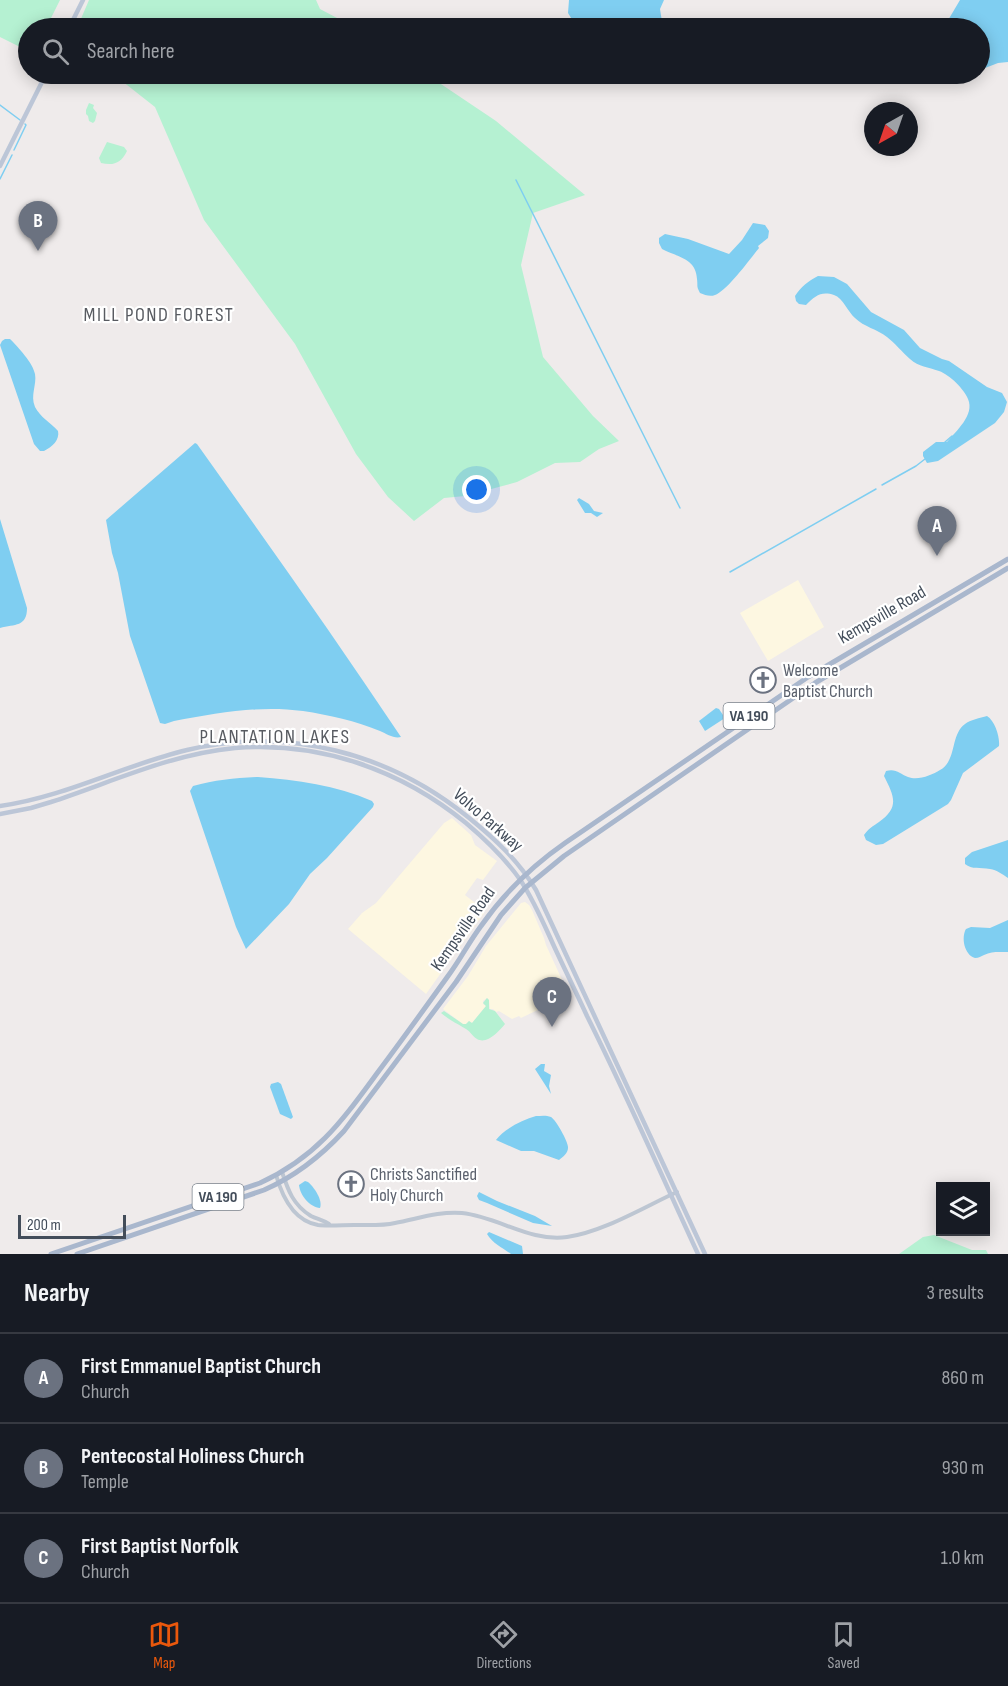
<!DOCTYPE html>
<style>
body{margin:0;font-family:"Sofia Sans Condensed",sans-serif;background:#20242c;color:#f1f3f6}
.controls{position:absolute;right:18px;bottom:18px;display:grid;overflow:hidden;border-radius:0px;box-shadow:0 3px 15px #0003}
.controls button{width:54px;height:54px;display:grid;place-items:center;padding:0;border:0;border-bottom:2px solid #363941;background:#171b24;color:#f1f3f6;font:30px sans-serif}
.compass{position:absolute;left:864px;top:102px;width:54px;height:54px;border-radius:50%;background:#171b24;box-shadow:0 3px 15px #0003;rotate:220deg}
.scale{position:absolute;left:18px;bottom:15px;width:108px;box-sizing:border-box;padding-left:6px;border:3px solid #434d5a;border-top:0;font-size:16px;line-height:21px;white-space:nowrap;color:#434d5a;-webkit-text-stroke:4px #fff;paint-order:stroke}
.you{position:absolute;left:477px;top:490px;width:21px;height:21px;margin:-15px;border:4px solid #fff;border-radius:50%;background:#1a73e8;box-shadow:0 0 0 9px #1a73e833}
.badge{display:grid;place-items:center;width:39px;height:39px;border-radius:50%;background:#ea580c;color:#fff;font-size:20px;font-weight:700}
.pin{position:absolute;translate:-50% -50px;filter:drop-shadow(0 2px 3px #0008)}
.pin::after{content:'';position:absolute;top:32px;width:21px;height:18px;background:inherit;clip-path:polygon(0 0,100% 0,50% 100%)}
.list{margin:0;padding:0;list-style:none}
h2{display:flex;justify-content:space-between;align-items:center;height:78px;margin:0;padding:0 24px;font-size:26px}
h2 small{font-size:20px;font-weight:400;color:#9ea1a6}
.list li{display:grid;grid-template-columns:39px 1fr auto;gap:18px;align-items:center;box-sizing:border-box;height:90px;padding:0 24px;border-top:2px solid #363941}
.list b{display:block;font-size:22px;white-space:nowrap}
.list p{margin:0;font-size:20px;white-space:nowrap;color:#9ea1a6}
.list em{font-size:20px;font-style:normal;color:#9ea1a6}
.icon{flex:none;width:33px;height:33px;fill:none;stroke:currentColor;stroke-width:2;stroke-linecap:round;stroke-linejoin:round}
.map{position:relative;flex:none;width:1008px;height:1254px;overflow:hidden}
.search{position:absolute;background:#171b24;box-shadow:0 3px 15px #0003;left:18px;right:18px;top:18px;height:66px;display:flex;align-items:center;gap:15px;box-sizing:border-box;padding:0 21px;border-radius:33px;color:#9ea1a6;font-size:22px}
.sheet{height:348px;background:#171b24}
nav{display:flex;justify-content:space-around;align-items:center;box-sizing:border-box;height:84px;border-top:2px solid #363941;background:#171b24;font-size:16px;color:#9ea1a6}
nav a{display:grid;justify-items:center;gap:3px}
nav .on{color:#ea580c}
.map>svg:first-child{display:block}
</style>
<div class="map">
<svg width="1008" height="1254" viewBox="0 0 1008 1254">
<rect width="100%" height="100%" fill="#efebeb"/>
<g fill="#fdf7e1">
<path d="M798 580 824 627 768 661 740 613Z"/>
<path d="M452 818 471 835 475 845 497 861 483 880 477 878 465 895 483 909 484 913 426 994 348 929 362 913 376 903 444 823Z"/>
<path d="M525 902 529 905 532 910 544 938 546 945 569 995 521 1018 519 1016 512 1019 499 1011 496 1012 493 1009H490L489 1000 487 998 483 1001V1004L486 1006 472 1023 469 1021 466 1024H463L443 1009 468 976 486 946 521 903Z"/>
</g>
<g fill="#b5f1d2">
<path d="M0 0H60L46 28H28V51L0 37Z"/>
<path d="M89 0H316L320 9 356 28H77Z"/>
<path d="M113 74H426L496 121 585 195 533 213 521 265 543 357 593 416 619 441 599 449 580 462 555 463 517 482 465 496 444 498 414 521 388 497 356 454 295 344 204 220 155 107Z"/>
<path d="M89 103 94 105 93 108 97 113 95 121 93 123 89 121 88 116 86 114V110Z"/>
<path d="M107 142 124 147 127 151C121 163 114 166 101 163L99 158Z"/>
<path d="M487 998 489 1000V1009L495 1011 505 1024C499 1031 487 1045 477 1039 473 1037 471 1032 466 1029 456 1023 451 1021 441 1013L444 1011 463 1024H466L469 1021 472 1023 486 1006 483 1003Z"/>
<path d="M934 1235 972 1250H986L988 1254H899L923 1237Z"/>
</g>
<g fill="#7fcef1">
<path d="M569 0H664L660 9 663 28H592L573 21 568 13Z"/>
<path d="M960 0H1008V62L998 63 980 70V28H936L947 22Z"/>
<path d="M915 74H971L945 83H939Z"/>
<path d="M753 223 765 225 769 231 768 238 758 246 759 248C750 259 727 291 715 295 710 297 705 295 700 293 696 285 698 287 697 279 696 258 677 257 662 249L659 243V238L665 234 688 239 729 254 742 240Z"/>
<path d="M818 276 834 277 847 284 871 312 904 330 920 348 942 359 949 361 987 387 1002 393 1007 402 1004 412 995 423 938 461 927 463 923 456V452L936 442H947C956 431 975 415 968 399 964 389 950 375 939 371 928 367 919 367 910 359 902 352 895 343 887 337 877 329 864 327 855 318 848 312 843 298 834 295 821 291 815 296 806 305L799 304 796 301 795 296C801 287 808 281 818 276Z"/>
<path d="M5 339H10C18 347 33 363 35 374 37 385 30 395 35 407 40 417 51 423 58 431 60 440 52 447 44 451H40L34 444 0 345 2 341Z"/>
<path d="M195 443 197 444C266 541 335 638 401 737 394 739 387 734 380 731 356 721 329 715 303 711 259 705 217 713 174 721L165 724 160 723 130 636 118 573 112 553 106 520Z"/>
<path d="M579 498 589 504 594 511 603 513 597 517 591 513H585L577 500Z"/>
<path d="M0 519 27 608C27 627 15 624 0 628Z"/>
<path d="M716 708 719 709 725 718 705 731 699 721Z"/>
<path d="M987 716C995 721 1000 737 999 746L963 773 951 800 948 804 883 844 876 845 866 840 864 835C868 829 873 826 879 822 900 807 894 796 884 776L886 771C896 768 900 774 908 777 918 781 932 775 940 770 957 761 950 735 965 724 970 720 980 718 987 716Z"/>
<path d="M258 777C297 780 336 785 372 801L374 804 373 807 327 858 310 874 289 904 246 949 236 927 190 791 193 786C215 780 235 778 258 777Z"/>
<path d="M1008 840V878C1002 874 997 870 990 869 980 867 972 870 965 864V858L972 852Z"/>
<path d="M1008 920V952C999 952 992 951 984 955 981 956 979 958 975 958 964 955 961 937 966 929L971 927 990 928Z"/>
<path d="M541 1064H545L544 1071 551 1075 549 1086 551 1094 535 1069Z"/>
<path d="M278 1082 281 1084 293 1117 291 1119 280 1114 270 1087 271 1084Z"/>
<path d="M536 1116C541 1116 546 1115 551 1117 556 1120 569 1143 568 1148 568 1153 563 1157 559 1160L534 1151H521L496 1140C504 1129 522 1120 536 1116Z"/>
<path d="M305 1181 308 1182C314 1187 323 1200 320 1208 310 1207 300 1196 299 1185Z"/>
<path d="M479 1192 497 1201 535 1216 552 1226 533 1223 487 1203 479 1200 477 1196Z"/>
<path d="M489 1232 522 1246 523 1254H511C503 1248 492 1243 487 1234Z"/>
</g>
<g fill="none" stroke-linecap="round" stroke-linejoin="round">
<g stroke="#7fcef1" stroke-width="1.5">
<path d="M0 105 20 120"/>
<path d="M14 150 26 125 25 124"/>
<path d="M0 179 12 155"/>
<path d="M516 180 680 508"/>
<path d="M945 442 952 436"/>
<path d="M882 485 916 466 925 459"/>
<path d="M730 572 876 489"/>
</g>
<g stroke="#bdc6d2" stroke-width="4">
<path d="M282 1172C288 1190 293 1205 311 1216 317 1219 323 1220 329 1224"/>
<path d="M276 1175C282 1196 294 1221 318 1225 326 1226 344 1225 354 1225 367 1225 382 1226 395 1223 417 1219 439 1211 462 1213 499 1217 529 1242 567 1237 603 1232 644 1207 677 1192"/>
</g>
<g stroke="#bcc6d7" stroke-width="4.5">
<path d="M69 28 83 0"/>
<path d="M0 166 46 74"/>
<path d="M0 806C65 797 124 765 187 750 287 726 389 753 468 817 495 839 518 860 536 890L705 1254"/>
<path d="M0 814 31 808 51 802C112 782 171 754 235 748 320 741 401 770 466 823 486 840 506 859 521 881 534 901 543 922 553 944 564 968 576 992 587 1016 626 1094 661 1174 698 1254"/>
</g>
<g stroke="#a9b7cd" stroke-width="5">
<path d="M51 1254 260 1183C317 1157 342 1121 378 1072 402 1040 425 1008 448 976 460 960 469 942 481 926 504 893 532 866 565 843L808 677 1008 559"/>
<path d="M77 1254 264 1190C296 1176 321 1156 344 1131L456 982 501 915 525 888 564 856 815 683 1008 568"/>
</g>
</g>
<defs>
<g id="church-ring" transform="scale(1.35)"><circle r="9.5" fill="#fff" stroke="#6b7280" stroke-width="1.5"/><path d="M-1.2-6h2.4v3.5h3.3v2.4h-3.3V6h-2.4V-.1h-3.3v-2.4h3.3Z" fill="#6b7280"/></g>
</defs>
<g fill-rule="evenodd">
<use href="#church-ring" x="763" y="680"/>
<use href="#church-ring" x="351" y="1184"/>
</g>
<g text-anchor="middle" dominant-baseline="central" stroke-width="4.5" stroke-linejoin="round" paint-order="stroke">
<g fill="#fff" stroke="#7b828c" stroke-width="1.5">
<rect x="723.5" y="703" width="51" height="26" rx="4.5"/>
<rect x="192.5" y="1184" width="51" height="26" rx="4.5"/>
</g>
<g font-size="16" font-weight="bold" fill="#434d5a">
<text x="749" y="716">VA 190</text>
<text x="218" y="1197">VA 190</text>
</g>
<g font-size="18" fill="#434d5a" stroke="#fff">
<text transform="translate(882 615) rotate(-30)">Kempsville Road</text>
<text transform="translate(488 820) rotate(41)">Volvo Parkway</text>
<text transform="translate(463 929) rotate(-55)">Kempsville Road</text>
</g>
<g font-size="18" fill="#5b616d" stroke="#fff" text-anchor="start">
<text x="783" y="670">Welcome<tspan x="783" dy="21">Baptist Church</tspan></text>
<text x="370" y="1174">Christs Sanctified<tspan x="370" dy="21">Holy Church</tspan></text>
</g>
<g font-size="20" letter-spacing="1.5" fill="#585b61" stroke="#fff">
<text x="159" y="315">MILL POND FOREST</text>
<text x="275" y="737">PLANTATION LAKES</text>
</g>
</g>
</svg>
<div class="controls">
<button><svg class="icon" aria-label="layers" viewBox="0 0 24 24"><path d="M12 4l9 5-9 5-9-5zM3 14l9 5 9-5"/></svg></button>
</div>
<svg class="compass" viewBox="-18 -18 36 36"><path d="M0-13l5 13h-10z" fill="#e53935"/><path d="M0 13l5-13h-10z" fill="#9ea1a6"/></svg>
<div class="scale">200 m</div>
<div class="you"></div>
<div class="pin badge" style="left:937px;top:556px;background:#6b7280">A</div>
<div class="pin badge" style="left:38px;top:251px;background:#6b7280">B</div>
<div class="pin badge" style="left:552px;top:1027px;background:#6b7280">C</div>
<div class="search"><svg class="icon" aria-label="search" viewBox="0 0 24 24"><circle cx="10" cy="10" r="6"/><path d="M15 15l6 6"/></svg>Search here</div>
</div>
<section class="sheet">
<h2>Nearby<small>3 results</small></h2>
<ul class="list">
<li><span class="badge" style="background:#6b7280">A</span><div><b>First Emmanuel Baptist Church</b><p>Church</p></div><em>860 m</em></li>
<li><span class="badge" style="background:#6b7280">B</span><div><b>Pentecostal Holiness Church</b><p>Temple</p></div><em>930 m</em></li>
<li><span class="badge" style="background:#6b7280">C</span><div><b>First Baptist Norfolk</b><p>Church</p></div><em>1.0 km</em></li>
</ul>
</section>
<nav>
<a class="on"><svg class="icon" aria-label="map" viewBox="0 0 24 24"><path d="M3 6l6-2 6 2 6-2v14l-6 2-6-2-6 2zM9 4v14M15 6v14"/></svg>Map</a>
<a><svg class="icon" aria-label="directions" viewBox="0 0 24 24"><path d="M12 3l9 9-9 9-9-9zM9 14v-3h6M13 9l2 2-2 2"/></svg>Directions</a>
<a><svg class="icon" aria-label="saved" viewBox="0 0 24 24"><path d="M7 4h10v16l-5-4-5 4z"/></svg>Saved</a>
</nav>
